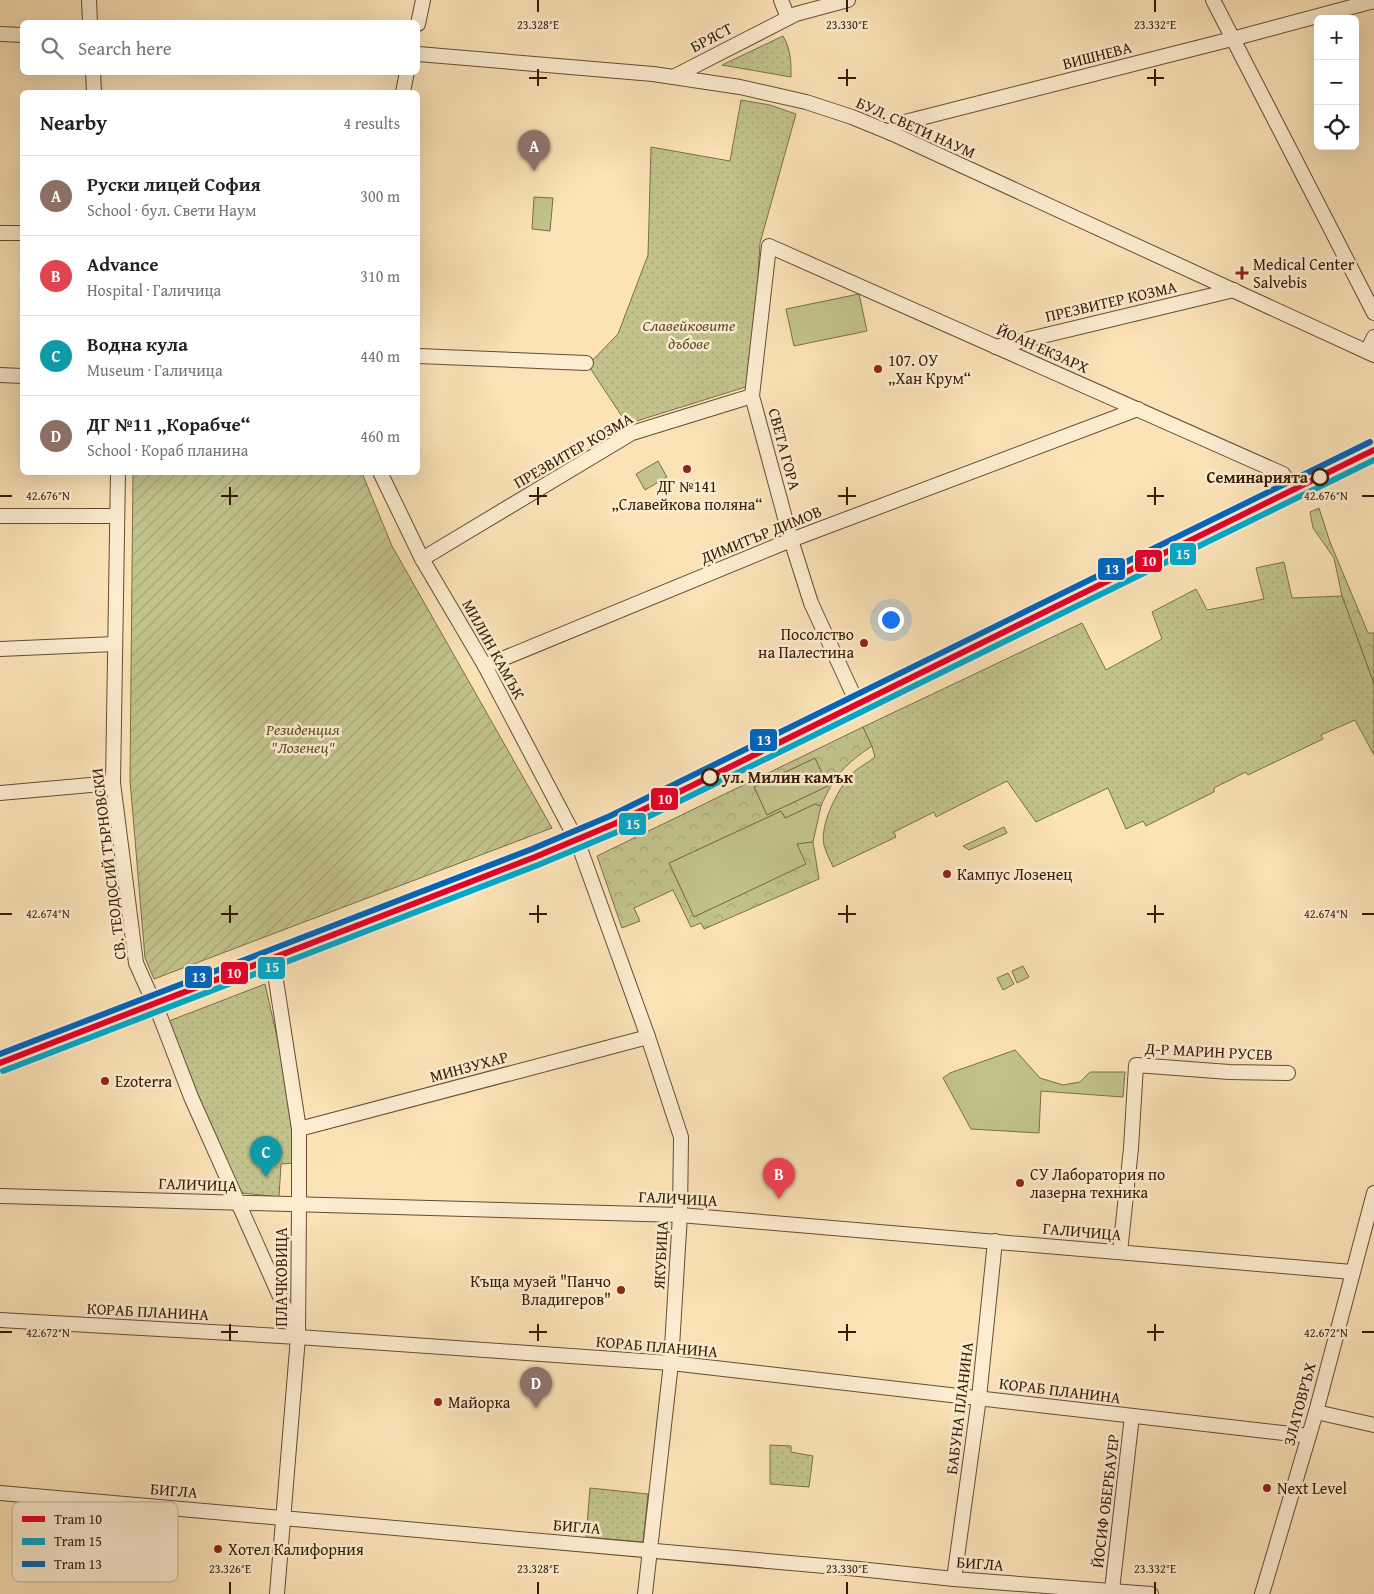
<!DOCTYPE html>
<meta charset="utf-8">
<style>
body{margin:0;font-family:"Gentium Book Plus",serif;background:#f6f6f6;color:#222}
.controls{position:absolute;right:15px;top:15px;display:grid;overflow:hidden;border-radius:8px;box-shadow:0 5px 20px #0002}
.controls button{width:45px;height:45px;display:grid;place-items:center;padding:0;border:0;border-bottom:1px solid #e0e0e0;background:#fff;color:#222;font:25px sans-serif}
.you{position:absolute;left:890px;top:619px;width:18px;height:18px;margin:-12px;border:4px solid #fff;border-radius:50%;background:#1a73e8;box-shadow:0 0 0 8px #1a73e833}
.badge{display:grid;place-items:center;width:32px;height:32px;border-radius:50%;background:#8f2418;color:#fff;font-size:16px;font-weight:700}
.pin{position:absolute;translate:-50% -41px;filter:drop-shadow(0 1px 2px #0008)}
.pin::after{content:'';position:absolute;top:26px;width:18px;height:15px;background:inherit;clip-path:polygon(0 0,100% 0,50% 100%)}
.list{margin:0;padding:0;list-style:none}
h2{display:flex;justify-content:space-between;align-items:center;height:65px;margin:0;padding:0 20px;font-size:21px}
h2 small{font-size:16px;font-weight:400;color:#767676}
.list li{display:grid;grid-template-columns:32px 1fr auto;gap:15px;align-items:center;box-sizing:border-box;height:80px;padding:0 20px;border-top:1px solid #e0e0e0}
.list b{display:block;font-size:19px;white-space:nowrap}
.list p{margin:0;font-size:16px;white-space:nowrap;color:#767676}
.list em{font-size:16px;font-style:normal;color:#767676}
.icon{flex:none;width:28px;height:28px;fill:none;stroke:currentColor;stroke-width:2;stroke-linecap:round;stroke-linejoin:round}
.map{position:relative;flex:none;width:1374px;height:1594px;overflow:hidden}
.search{position:absolute;background:#fff;box-shadow:0 5px 20px #0002;left:20px;top:20px;width:400px;height:55px;display:flex;align-items:center;gap:12px;box-sizing:border-box;padding:0 18px;border-radius:8px;color:#767676;font-size:19px}
.panel{position:absolute;background:#fff;box-shadow:0 5px 20px #0002;left:20px;top:90px;width:400px;height:385px;border-radius:8px}
.map>svg:first-child{display:block}
</style>
<div class="map">
<svg width="1374" height="1594" viewBox="0 0 1374 1594">
<defs>
<pattern id="forest-crowns" width="20" height="18" patternUnits="userSpaceOnUse" patternTransform="scale(1.25)"><rect width="20" height="18" fill="#c1c28c"/><path d="M2 6a3 3 0 1 1 6 0M12 15a3 3 0 1 1 6 0" fill="none" stroke="#a6a677"/></pattern>
<pattern id="park-dots" width="8" height="8" patternUnits="userSpaceOnUse" patternTransform="scale(1.25)"><rect width="8" height="8" fill="#c1c28c"/><path d="M2 2h.1M6 6h.1" fill="none" stroke="#a6a677" stroke-width="1.8" stroke-linecap="round"/></pattern>
<pattern id="garden-furrows" width="10" height="10" patternUnits="userSpaceOnUse" patternTransform="scale(1.25)"><rect width="10" height="10" fill="#c1c28c"/><path d="M-1 1l2-2M0 10L10 0M9 11l2-2" fill="none" stroke="#a6a677"/></pattern>
</defs>
<rect width="100%" height="100%" fill="#fbe2b7"/>
<filter id="stains"><feTurbulence type="fractalNoise" baseFrequency=".004" numOctaves="4"/><feColorMatrix values="0 0 0 0 .2 0 0 0 0 .09 0 0 0 0 .02 0 0 0 .5 -.17"/></filter>
<radialGradient id="worn" r=".72"><stop offset=".6" stop-color="#630" stop-opacity="0"/><stop offset="1" stop-color="#630" stop-opacity=".3"/></radialGradient>
<g fill="#c1c28c" stroke="#7c6e48">
<path d="M534 197 553 198 550 231 532 229Z"/>
<path d="M859 294 867 331 794 346 786 309Z"/>
<path d="M658 461 667 477 645 490 636 474Z"/>
<path d="M815 758 828 786 767 815 754 787Z"/>
<path d="M815 804 821 806 813 842 797 844 807 864 694 917 669 863 781 811 785 818Z"/>
<path d="M1004 827 1007 833 969 850 963 846Z"/>
<path d="M1023 966 1029 977 1017 983 1012 971Z"/>
<path d="M1008 973 1014 984 1003 990 997 978Z"/>
<path d="M1015 1050 1040 1078 1063 1085 1080 1082 1090 1072H1125L1123 1097 1041 1091 1039 1133 971 1129 943 1078 950 1073Z"/>
</g>
<g fill="url(#forest-crowns)" stroke="#7c6e48" fill-rule="evenodd">
<path d="M1319 508 1330 542 1368 633H1374V684L1342 596 1334 558 1313 528 1310 512Z"/>
<path d="M863 727 872 746C845 764 834 776 821 806L815 804 785 818 781 811 669 863 694 917 806 864 797 844 813 842 819 879 704 929 701 923 691 927 673 890 634 908 640 921 622 928 597 856ZM815 758 828 786 767 815 754 787Z"/>
</g>
<g fill="url(#park-dots)" stroke="#7c6e48">
<path d="M783 36C791 50 791 62 791 77L722 65Z"/>
<path d="M741 100 770 105 796 114 760 243 752 385 627 424 588 365 618 334 648 255 651 147 730 161Z"/>
<path d="M1284 562 1292 598 1342 596 1374 684V755L1355 720 1321 735 1323 739 1248 775 1246 772 1214 788V792L1146 826 1143 821 1126 829 1108 788 1036 822 1007 781 936 817 934 812 894 832 896 837 833 867C830 860 826 853 824 845 819 824 840 784 855 771 861 766 869 762 875 757L872 746 863 727 1082 623 1106 670 1162 639 1152 612 1196 589 1207 610 1264 599 1256 568Z"/>
<path d="M265 984C278 1043 294 1102 295 1163L281 1164 279 1197 242 1193 219 1148 169 1021Z"/>
<path d="M770 1445 791 1446V1452L813 1456 809 1487 770 1484Z"/>
<path d="M590 1488 648 1494 643 1542 586 1537Z"/>
</g>
<path fill="url(#garden-furrows)" stroke="#7c6e48" d="M133 473H362L392 546 552 828 154 979 145 958 130 780Z"/>
<g fill="none" stroke-linecap="round" stroke-linejoin="round">
<g stroke="#674c30" stroke-width="16">
<g id="minor">
<path d="M89 0 90 22"/>
<path d="M781 0 788 18"/>
<path d="M1213 0 1374 313"/>
<path d="M418 24 423 0"/>
<path d="M0 34 22 35"/>
<path d="M418 54 653 74 740 87 806 102 852 117 891 133 1374 355"/>
<path d="M93 72 94 92"/>
<path d="M675 76 796 14 848 0"/>
<path d="M403 92 407 72"/>
<path d="M891 133 897 124 1232 39 1374 1"/>
<path d="M0 233H22"/>
<path d="M996 347 1234 290"/>
<path d="M1367 351 1374 337"/>
<path d="M418 356 586 363"/>
<path d="M0 375 22 376"/>
<path d="M118 472 113 783 136 963 161 1019 191 1097 298 1337"/>
<path d="M380 472 422 559 485 666 578 843 648 1037 681 1137 680 1215 671 1363 645 1594"/>
<path d="M0 516H117"/>
<path d="M422 559 632 433 752 396"/>
<path d="M0 649 115 644"/>
<path d="M485 666 791 540 1138 409"/>
<path d="M859 707 811 603 791 540 752 396 769 246 1283 474 1295 493"/>
<path d="M0 793 113 783"/>
<path d="M273 961 299 1129V1204L298 1337 277 1594"/>
<path d="M0 1066 536 860 617 826 1374 454"/>
<path d="M299 1129 648 1037"/>
<path d="M0 1196 680 1215 1352 1272"/>
<path d="M1120 1252 1131 1148 1136 1065 1229 1072 1288 1073"/>
<path d="M0 1320 298 1337 671 1363 1309 1436"/>
<path d="M1316 1412 1374 1425"/>
<path d="M0 1493 859 1569 954 1579 1151 1594"/>
<path d="M954 1579 979 1398 995 1241"/>
<path d="M1112 1590 1132 1416"/>
<path d="M1262 1594 1316 1412 1374 1193"/>
</g>
</g>
<use href="#minor" stroke="#fcecd0" stroke-width="14"/>
<g stroke="#fcecd0" stroke-width="10">
<path id="tram-1" d="M0 1063 535 857 614 824 1374 450"/>
</g>
<g stroke="#fcecd0" stroke-width="10">
<path id="tram-2" d="M3 1071 538 865 617 832 1374 460"/>
</g>
<g stroke="#fcecd0" stroke-width="10">
<path id="tram-3" d="M0 1054 532 849 610 816 1370 442"/>
</g>
<use href="#tram-1" stroke="#e4002b" stroke-width="6"/>
<use href="#tram-2" stroke="#00a9ce" stroke-width="6"/>
<use href="#tram-3" stroke="#0065bd" stroke-width="6"/>
</g>
<path fill="none" stroke="#361a03" stroke-width="2" d="M538 0V12M847 0V12M1155 0V12M538 69V86M847 69V86M1155 69V86M529 78H547M838 78H856M1147 78H1164M230 487V505M538 487V505M847 487V505M1155 487V505M0 496H12M221 496H238M529 496H547M838 496H856M1147 496H1164M1362 496H1374M230 905V923M538 905V923M847 905V923M1155 905V923M0 914H12M221 914H238M529 914H547M838 914H856M1147 914H1164M1362 914H1374M230 1324V1341M538 1324V1341M847 1324V1341M1155 1324V1341M0 1332H12M221 1332H238M529 1332H547M838 1332H856M1147 1332H1164M1362 1332H1374M230 1582V1594M538 1582V1594M847 1582V1594M1155 1582V1594"/>
<g fill="#8f2418" stroke="#fcecd0" stroke-width="2">
<path d="M1239.5 265.5h5v5h5v5h-5v5h-5v-5h-5v-5h5z"/>
<circle cx="878" cy="369" r="5"/>
<circle cx="687" cy="469" r="5"/>
<circle cx="864" cy="643" r="5"/>
<circle cx="947" cy="874" r="5"/>
<circle cx="105" cy="1081" r="5"/>
<circle cx="1020" cy="1183" r="5"/>
<circle cx="621" cy="1290" r="5"/>
<circle cx="438" cy="1402" r="5"/>
<circle cx="1267" cy="1488" r="5"/>
<circle cx="218" cy="1549" r="5"/>
</g>
<g fill="#fcecd0" stroke="#361a03" stroke-width="2.5">
<circle cx="1320" cy="477" r="8"/>
<circle cx="710" cy="777" r="8"/>
</g>
<g text-anchor="middle" dominant-baseline="central" stroke-width="5" stroke-linejoin="round" paint-order="stroke">
<g font-size="16" fill="#361a03" stroke="#fcecd0">
<text transform="translate(711 37) rotate(-28)">БРЯСТ</text>
<text transform="translate(1097 55) rotate(-14)">ВИШНЕВА</text>
<text transform="translate(916 127) rotate(24)">БУЛ. СВЕТИ НАУМ</text>
<text transform="translate(1111 301) rotate(-13)">ПРЕЗВИТЕР КОЗМА</text>
<text transform="translate(1043 348) rotate(24)">ЙОАН ЕКЗАРХ</text>
<text transform="translate(785 449) rotate(75)">СВЕТА ГОРА</text>
<text transform="translate(573 450) rotate(-30)">ПРЕЗВИТЕР КОЗМА</text>
<text transform="translate(761 534) rotate(-22)">ДИМИТЪР ДИМОВ</text>
<text transform="translate(494 649) rotate(61)">МИЛИН КАМЪК</text>
<text transform="translate(108 864) rotate(-97)">СВ. ТЕОДОСИЙ ТЪРНОВСКИ</text>
<text transform="translate(1209 1051) rotate(3)">Д-Р МАРИН РУСЕВ</text>
<text transform="translate(469 1066) rotate(-15)">МИНЗУХАР</text>
<text transform="translate(198 1184) rotate(2)">ГАЛИЧИЦА</text>
<text transform="translate(678 1198) rotate(3)">ГАЛИЧИЦА</text>
<text transform="translate(1082 1231) rotate(5)">ГАЛИЧИЦА</text>
<text transform="translate(660 1255) rotate(-87)">ЯКУБИЦА</text>
<text transform="translate(281 1277) rotate(-90)">ПЛАЧКОВИЦА</text>
<text transform="translate(148 1311) rotate(3)">КОРАБ ПЛАНИНА</text>
<text transform="translate(657 1346) rotate(5)">КОРАБ ПЛАНИНА</text>
<text transform="translate(1060 1390) rotate(7)">КОРАБ ПЛАНИНА</text>
<text transform="translate(1299 1404) rotate(-75)">ЗЛАТОВРЪХ</text>
<text transform="translate(959 1408) rotate(-83)">БАБУНА ПЛАНИНА</text>
<text transform="translate(174 1490) rotate(5)">БИГЛА</text>
<text transform="translate(1105 1501) rotate(-83)">ЙОСИФ ОБЕРБАУЕР</text>
<text transform="translate(577 1526) rotate(5)">БИГЛА</text>
<text transform="translate(980 1563) rotate(4)">БИГЛА</text>
</g>
<g font-size="16" fill="#361a03" stroke="#fcecd0" text-anchor="start">
<text x="1253" y="264">Medical Center<tspan x="1253" dy="18">Salvebis</tspan></text>
<text x="888" y="360">107. ОУ<tspan x="888" dy="18">„Хан Крум“</tspan></text>
<text x="687" y="486" text-anchor="middle">ДГ №141<tspan x="687" dy="18">„Славейкова поляна“</tspan></text>
<text x="854" y="634" text-anchor="end">Посолство<tspan x="854" dy="18">на Палестина</tspan></text>
<text x="957" y="874">Кампус Лозенец</text>
<text x="115" y="1081">Ezoterra</text>
<text x="1030" y="1174">СУ Лаборатория по<tspan x="1030" dy="18">лазерна техника</tspan></text>
<text x="611" y="1281" text-anchor="end">Къща музей "Панчо<tspan x="611" dy="18">Владигеров"</tspan></text>
<text x="448" y="1402">Майорка</text>
<text x="1277" y="1488">Next Level</text>
<text x="228" y="1549">Хотел Калифорния</text>
</g>
<g font-size="16" font-style="italic" fill="#604c2c" stroke="#fcecd0">
<text x="689" y="325">Славейковите<tspan x="689" dy="18">дъбове</tspan></text>
<text x="303" y="729">Резиденция<tspan x="303" dy="18">"Лозенец"</tspan></text>
</g>
<g font-size="16" font-weight="bold" fill="#361a03" stroke="#fcecd0" text-anchor="end">
<text x="1308" y="477">Семинарията</text>
<text x="722" y="777" text-anchor="start">ул. Милин камък</text>
</g>
</g>
<rect x="12" y="1502" width="166" height="80" rx="8" fill="#fcecd0" stroke="#c1ad92" stroke-width="1"/>
<rect x="22" y="1516" width="23" height="6" fill="#e4002b"/>
<rect x="22" y="1538" width="23" height="7" fill="#00a9ce"/>
<rect x="22" y="1561" width="23" height="6" fill="#0065bd"/>
<g font-size="14" fill="#361a03">
<text x="54" y="1524">Tram 10</text>
<text x="54" y="1546">Tram 15</text>
<text x="54" y="1569">Tram 13</text>
</g>
<g font-size="12" text-anchor="middle" fill="#361a03" stroke="#fcecd0" stroke-width="5" stroke-linejoin="round" paint-order="stroke">
<text x="538" y="29">23.328°E</text>
<text x="847" y="29">23.330°E</text>
<text x="1155" y="29">23.332°E</text>
<text x="48" y="500">42.676°N</text>
<text x="1326" y="500">42.676°N</text>
<text x="48" y="918">42.674°N</text>
<text x="1326" y="918">42.674°N</text>
<text x="48" y="1337">42.672°N</text>
<text x="1326" y="1337">42.672°N</text>
<text x="230" y="1573">23.326°E</text>
<text x="538" y="1573">23.328°E</text>
<text x="847" y="1573">23.330°E</text>
<text x="1155" y="1573">23.332°E</text>
</g>
<g stroke="#fcecd0" stroke-width="2">
<rect x="1169" y="542" width="28" height="24" rx="5" fill="#00a9ce"/>
<rect x="1134" y="549" width="29" height="24" rx="5" fill="#e4002b"/>
<rect x="1097" y="557" width="29" height="24" rx="5" fill="#0065bd"/>
<rect x="749" y="728" width="29" height="24" rx="5" fill="#0065bd"/>
<rect x="650" y="787" width="29" height="24" rx="5" fill="#e4002b"/>
<rect x="618" y="812" width="29" height="24" rx="5" fill="#00a9ce"/>
<rect x="257" y="956" width="29" height="24" rx="5" fill="#00a9ce"/>
<rect x="220" y="961" width="29" height="24" rx="5" fill="#e4002b"/>
<rect x="184" y="965" width="29" height="24" rx="5" fill="#0065bd"/>
</g>
<g font-size="14" text-anchor="middle" font-weight="bold" fill="#fff">
<text x="1183" y="559">15</text>
<text x="1149" y="566">10</text>
<text x="1112" y="574">13</text>
<text x="764" y="745">13</text>
<text x="665" y="804">10</text>
<text x="633" y="829">15</text>
<text x="272" y="972">15</text>
<text x="234" y="978">10</text>
<text x="199" y="982">13</text>
</g>
<rect width="100%" height="100%" filter="url(#stains)"/>
<rect width="100%" height="100%" fill="url(#worn)"/>
</svg>
<div class="controls">
<button>+</button>
<button>−</button>
<button><svg class="icon" aria-label="locate" viewBox="0 0 24 24"><circle cx="12" cy="12" r="6"/><path d="M12 2v4M12 18v4M2 12h4M18 12h4"/></svg></button>
</div>
<div class="you"></div>
<div class="pin badge" style="left:534px;top:171px;background:#8d6e63">A</div>
<div class="pin badge" style="left:779px;top:1199px;background:#e0444e">B</div>
<div class="pin badge" style="left:266px;top:1177px;background:#0f9aa8">C</div>
<div class="pin badge" style="left:536px;top:1408px;background:#8d6e63">D</div>
<div class="search"><svg class="icon" aria-label="search" viewBox="0 0 24 24"><circle cx="10" cy="10" r="6"/><path d="M15 15l6 6"/></svg>Search here</div>
<section class="panel">
<h2>Nearby<small>4 results</small></h2>
<ul class="list">
<li><span class="badge" style="background:#8d6e63">A</span><div><b>Руски лицей София</b><p>School · бул. Свети Наум</p></div><em>300 m</em></li>
<li><span class="badge" style="background:#e0444e">B</span><div><b>Advance</b><p>Hospital · Галичица</p></div><em>310 m</em></li>
<li><span class="badge" style="background:#0f9aa8">C</span><div><b>Водна кула</b><p>Museum · Галичица</p></div><em>440 m</em></li>
<li><span class="badge" style="background:#8d6e63">D</span><div><b>ДГ №11 „Корабче“</b><p>School · Кораб планина</p></div><em>460 m</em></li>
</ul>
</section>
</div>
